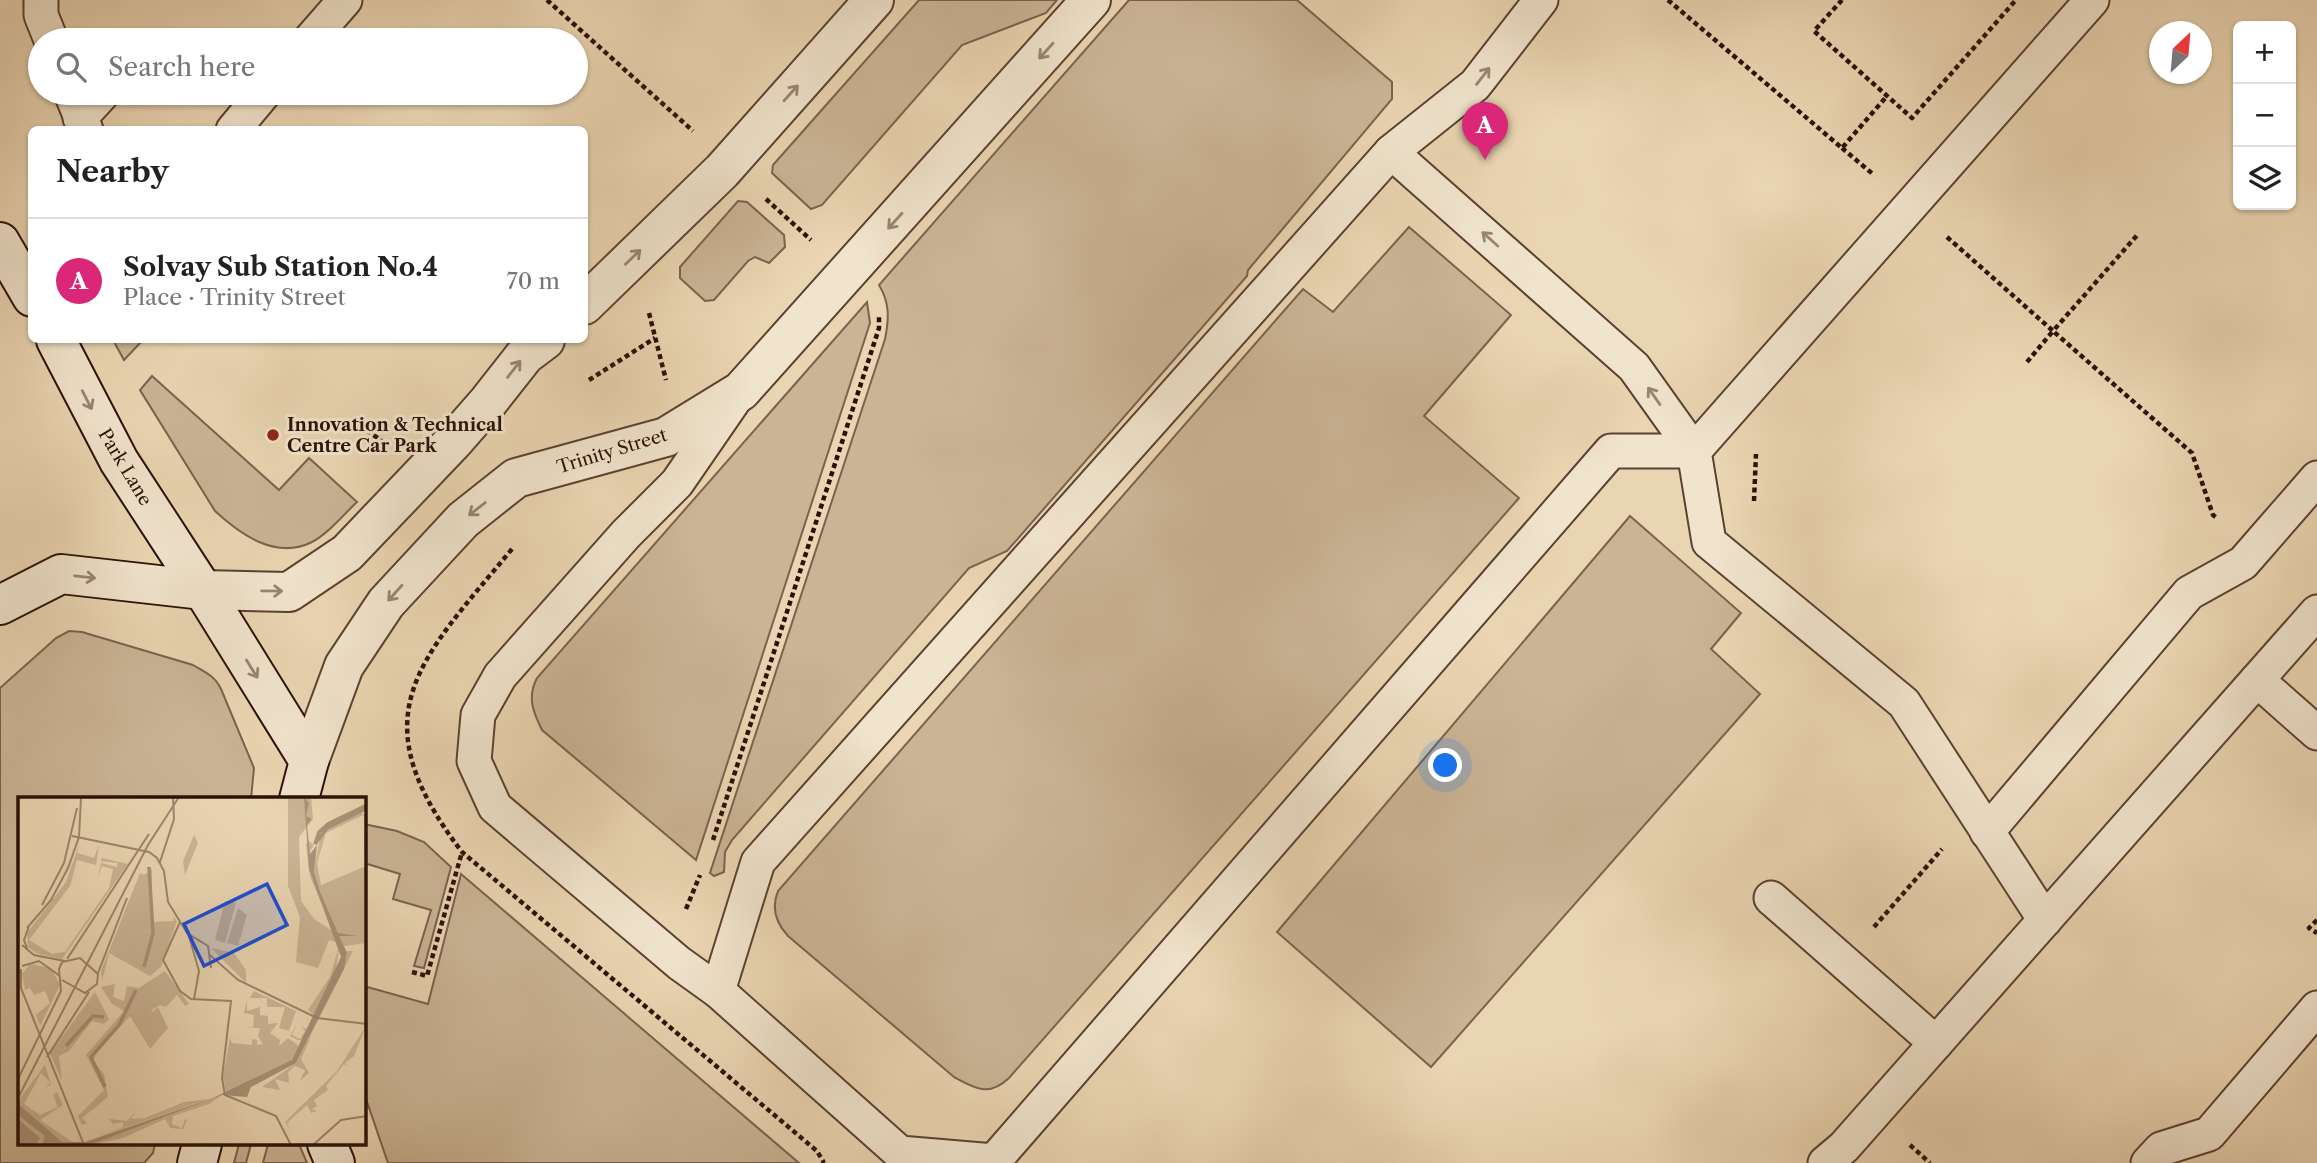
<!DOCTYPE html>
<meta charset="utf-8">
<style>
body{margin:0;font-family:"Libre Caslon Text",serif;background:#f2f2f2;color:#222}
.controls{position:absolute;right:21px;top:21px;display:grid;overflow:hidden;border-radius:10px;box-shadow:0 2px 5px #0004}
.controls button{width:63px;height:63px;display:grid;place-items:center;padding:0;border:0;border-bottom:2px solid #e0e0e0;background:#fff;color:#222;font:35px sans-serif}
.compass{position:absolute;left:2149px;top:21px;width:63px;height:63px;border-radius:50%;background:#fff;box-shadow:0 2px 5px #0004;rotate:26deg}
.you{position:absolute;left:1446px;top:766px;width:24px;height:24px;margin:-18px;border:5px solid #fff;border-radius:50%;background:#1a73e8;box-shadow:0 0 0 10px #1a73e833}
.badge{display:grid;place-items:center;width:46px;height:46px;border-radius:50%;background:#db2777;color:#fff;font-size:23px;font-weight:700}
.pin{position:absolute;translate:-50% -58px;filter:drop-shadow(0 2px 4px #0008)}
.pin::after{content:'';position:absolute;top:37px;width:24px;height:21px;background:inherit;clip-path:polygon(0 0,100% 0,50% 100%)}
.list{margin:0;padding:0;list-style:none}
h2{display:flex;justify-content:space-between;align-items:center;height:91px;margin:0;padding:0 28px;font-size:30px}
h2 small{font-size:23px;font-weight:400;color:#767676}
.list li{display:grid;grid-template-columns:46px 1fr auto;gap:21px;align-items:center;box-sizing:border-box;height:126px;padding:0 28px;border-top:2px solid #e0e0e0}
.list b{display:block;font-size:26px;white-space:nowrap}
.list p{margin:0;font-size:23px;white-space:nowrap;color:#767676}
.list em{font-size:23px;font-style:normal;color:#767676}
.icon{flex:none;width:38px;height:38px;fill:none;stroke:currentColor;stroke-width:2;stroke-linecap:round;stroke-linejoin:round}
.map{position:relative;flex:none;width:2317px;height:1163px;overflow:hidden}
.search{position:absolute;background:#fff;box-shadow:0 2px 5px #0004;left:28px;top:28px;width:560px;height:77px;display:flex;align-items:center;gap:18px;box-sizing:border-box;padding:0 24px;border-radius:38px;color:#767676;font-size:26px}
.panel{position:absolute;background:#fff;box-shadow:0 2px 5px #0004;left:28px;top:126px;width:560px;height:217px;border-radius:10px}
.map>svg:first-child{display:block}
</style>
<div class="map">
<svg width="2317" height="1163" viewBox="0 0 2317 1163">
<rect width="100%" height="100%" fill="#ead5b2"/>
<filter id="stains"><feTurbulence type="fractalNoise" baseFrequency=".00286" numOctaves="4"/><feColorMatrix values="0 0 0 0 .2 0 0 0 0 .09 0 0 0 0 .02 0 0 0 .5 -.17"/></filter>
<radialGradient id="worn" r=".72"><stop offset=".6" stop-color="#630" stop-opacity="0"/><stop offset="1" stop-color="#630" stop-opacity=".3"/></radialGradient>
<g fill="#cab495" stroke="#7a624e" stroke-width="2">
<path d="M919 0H1057L1046 13 962 45 822 205 811 209 772 173 773 165Z"/>
<path d="M1129 0H1297L1392 82V99L1248 270 1247 276 1007 551 969 568 732 840 725 852 724 872 714 876 710 873 885 339C889 319 890 303 879 285Z"/>
<path d="M738 201 747 202 784 235 785 247 769 263 755 257 748 261 714 300 705 301 680 278V267Z"/>
<path d="M1409 227 1511 315 1424 416 1519 498 1009 1078C989 1097 976 1089 954 1077L788 936C776 923 771 908 778 891L1303 289 1333 312Z"/>
<path d="M867 302 870 323 696 860 542 730C533 712 527 697 537 678Z"/>
<path d="M113 340H143L124 360Z"/>
<path d="M152 376 279 490 309 458 357 502C343 515 329 533 312 542 276 560 241 535 215 511L140 390Z"/>
<path d="M1630 516 1741 613 1711 649 1760 694 1431 1067 1277 932Z"/>
<path d="M69 631 82 632 193 665C205 672 215 676 221 689L254 768 251 799H19V1144H155L153 1153 144 1163H0V688L56 638Z"/>
<path d="M364 824 397 831 424 842 451 867 424 968 414 966 431 910 393 899 400 874 364 863Z"/>
<path d="M461 874 799 1163H388L364 1093V986L428 1004Z"/>
<path d="M239 1144H251L246 1163H234Z"/>
<path d="M268 1144H299L307 1163H263Z"/>
</g>
<g fill="none" stroke-linecap="round" stroke-linejoin="round">
<g stroke="#5b4131" stroke-width="37">
<g id="lane">
<path d="M41 0V15L51 40"/>
<path d="M1541 0 1475 85 1391 152 1634 367 1694 451"/>
<path d="M310 40 345 0"/>
<path d="M71 93 86 130"/>
<path d="M80 118 103 93"/>
<path d="M233 130 264 93"/>
<path d="M739 393 677 483 626 534 500 676 478 715 474 761 495 807 679 963 718 991 900 1153 994 1161 1611 451H1694"/>
<path d="M2257 680 2317 733"/>
<path d="M1987 832 2189 593 2243 563 2317 478"/>
<path d="M1771 898 1936 1043"/>
<path d="M2045 920 1904 703 1709 542 1694 451 2092 0"/>
<path d="M718 991 758 862 1391 152"/>
<path d="M1825 1163 1844 1147 2317 612"/>
<path d="M2148 1163 2161 1149 2209 1134 2317 1008"/>
</g>
</g>
<g stroke="#5b4131" stroke-width="42">
<g id="street">
<path d="M584 305 722 171 874 0"/>
<path d="M203 590 289 592 347 553 453 442 488 402 525 355 545 340"/>
<path d="M309 761 344 666 386 603 463 520 516 478 666 437 741 391 1091 0"/>
</g>
</g>
<g stroke="#2b1006" stroke-width="42">
<g id="secondary">
<path d="M0 242 32 297"/>
<path d="M56 340 119 461 203 590 309 761 299 799"/>
<path d="M0 605 61 574 203 590"/>
<path d="M327 1144 335 1163"/>
<path d="M197 1163 202 1144"/>
</g>
</g>
<g stroke="#2b1006" stroke-width="4.5" stroke-dasharray="5 3.5" stroke-linecap="butt">
<path d="M547 0 693 131"/>
<path d="M1668 0 1842 148 1887 96"/>
<path d="M1842 0 1814 31 1912 118 2016 0"/>
<path d="M1842 148 1874 175"/>
<path d="M766 199 811 240"/>
<path d="M1947 237 2053 331 2139 233"/>
<path d="M649 313 666 380"/>
<path d="M2027 362 2053 331 2192 453 2213 515 2218 519"/>
<path d="M589 380 655 338"/>
<path d="M353 420 383 442"/>
<path d="M1754 501 1756 454"/>
<path d="M512 549C419 661 357 715 462 852L817 1151 824 1163"/>
<path d="M713 840 879 328V315"/>
<path d="M686 909 700 875"/>
<path d="M2317 920 2309 928 2317 933"/>
<path d="M1874 927 1942 849"/>
<path d="M412 972 427 976 462 852"/>
<path d="M1910 1145 1930 1163"/>
</g>
<use href="#lane" stroke="#f1e4cd" stroke-width="33"/>
<use href="#street" stroke="#f1e4cd" stroke-width="38"/>
<use href="#secondary" stroke="#f1e4cd" stroke-width="38"/>
</g>
<defs><path id="oneway-shaft" d="M-6 0H5M1.5-3L5.5 0L1.5 3" fill="none" stroke-width="1.6" stroke-linecap="round" stroke-linejoin="round" transform="scale(1.75)"/></defs>
<g stroke="#988573">
<use href="#oneway-shaft" transform="translate(1046 51) rotate(132)"/>
<use href="#oneway-shaft" transform="translate(1483 76) rotate(-52)"/>
<use href="#oneway-shaft" transform="translate(791 93) rotate(-48)"/>
<use href="#oneway-shaft" transform="translate(895 221) rotate(132)"/>
<use href="#oneway-shaft" transform="translate(1490 239) rotate(-138)"/>
<use href="#oneway-shaft" transform="translate(633 257) rotate(-44)"/>
<use href="#oneway-shaft" transform="translate(514 369) rotate(-52)"/>
<use href="#oneway-shaft" transform="translate(1654 396) rotate(-125)"/>
<use href="#oneway-shaft" transform="translate(87 400) rotate(63)"/>
<use href="#oneway-shaft" transform="translate(477 509) rotate(142)"/>
<use href="#oneway-shaft" transform="translate(85 577) rotate(6)"/>
<use href="#oneway-shaft" transform="translate(272 591) rotate(1)"/>
<use href="#oneway-shaft" transform="translate(395 593) rotate(132)"/>
<use href="#oneway-shaft" transform="translate(252 669) rotate(58)"/>
</g>
<circle fill="#8f2418" stroke="#f1e4cd" stroke-width="2.5" cx="273" cy="435" r="7"/>
<g text-anchor="middle" dominant-baseline="central" stroke-width="6" stroke-linejoin="round" paint-order="stroke">
<g font-size="18" font-weight="bold" fill="#2b1006" stroke="#f1e4cd" text-anchor="start">
<text x="287" y="425">Innovation &amp; Technical<tspan x="287" dy="21">Centre Car Park</tspan></text>
</g>
<g font-size="18" fill="#2b1006" stroke="#f1e4cd">
<text transform="translate(612 451) rotate(-17)">Trinity Street</text>
<text transform="translate(125 467) rotate(59)">Park Lane</text>
</g>
</g>
<g transform="translate(18 797)">
<rect width="348" height="348" fill="#ead5b2"/>
<path d="M270 0H293L295 22 281 40 283 104 296 122 316 135 293 82 291 74 288 47 291 44 296 48 291 56 292 75 317 137 318 145 311 143 300 171 278 165 282 120 270 89ZM341 11 348 21 345 18 308 36 299 66 303 88 348 69V146L326 149 328 154H335L326 172 329 156 322 148 295 78 303 36 341 13 316 22 299 35 315 22ZM176 38 180 46 167 78 165 64ZM62 45 59 56 76 61 81 48 78 68 59 63 52 89 11 143 34 157 47 155 91 91 95 72 84 69 80 80 83 66 99 70 100 66 83 64 84 61 110 67 44 162 18 156 10 150 9 136 48 85ZM134 72 133 125 156 124 155 119 159 124 143 170 132 179 91 156 84 184 83 174 122 76 126 78ZM207 104 218 106 207 146 197 143ZM220 111 229 118 220 149 209 146ZM321 149 318 173 296 218 290 213 312 180ZM193 151 216 156 228 173V186ZM12 167 33 171 42 188 22 229 18 218 32 206 27 194 16 198 12 191 7 193 4 177ZM147 174 171 207 167 209 159 198 148 210 142 208 135 212 133 216 140 210 150 231 132 252 112 219 79 255 75 264 86 277 90 300 64 321 69 326 64 328 47 291 60 319 86 293 68 258 106 214 94 207 83 190 97 187 95 200 106 204 109 189 121 191ZM236 194 278 214 271 234 261 231 267 210H249V201H232ZM77 195 91 222 86 227 74 224 51 254 41 259 44 284 32 256ZM229 203V214L242 210V218L250 219V227L260 226 252 236 262 243 261 249 270 241 281 249 283 243H280L272 239 279 227 274 238 282 242 287 234 283 229 288 232 296 222 279 256 270 267 208 295 205 280 212 241 214 246 234 248V242L239 243V248L245 247 240 239 242 231 225 230H235L236 218 226 216ZM348 229 336 259 327 266 331 270 326 267 308 289 310 293 296 303 299 309 294 312 299 314 293 316 289 308 269 326 272 334 267 325 319 274ZM296 233 283 262 291 276 282 284 287 273 277 269 270 275 271 286 257 282 262 293 244 290 278 266ZM27 268 33 287 28 291 32 285 23 276 6 307 22 318 40 310 35 298 39 295 45 308 22 323 59 348H0V304ZM204 298 191 307 155 319 154 327 164 331 167 322 169 323 165 332 152 331 147 322 105 341 72 348ZM191 302 79 340 105 330V325L95 327 91 322 109 324 118 314 113 322 127 321 166 305Z" fill="#cab495"/>
<path d="M286 0 291 6 288 19 294 22 289 28 292 57 299 48 296 75 302 95 320 136 339 139H321L329 156 326 172 278 266 233 290 229 300 204 298 72 348H24L27 339 0 318V307L44 345H67L195 301 274 263 323 160 291 72ZM0 322 22 341 18 348H0Z" fill="#a99278"/>
<path fill="none" stroke="#a99278" stroke-width="3.5" d="M349 8 310 27 301 35 297 47 309 31 349 11M126 170 135 136 131 70M48 249 75 219 86 220M87 290 73 260 101 228 118 193"/>
<path fill="none" stroke="#9e866d" stroke-width="2" d="M54 39 131 55 139 61 146 74 150 105 169 136 190 149 193 171M142 65 156 22 155 0M24 108 46 66 59 11M162 125 145 163 162 194 173 202 213 204 204 281 207 298 258 319 273 348M9 131 33 103 50 71 61 40 63 0M170 136 181 174 176 202M4 148 16 158 47 164M9 151 6 143 11 129M192 158 220 183 299 221 349 227M49 162 131 37M4 169 21 164 42 179M3 172V191L66 348M80 176 109 101M29 260 71 195M0 282 43 194 41 172 44 165 62 161 80 177 79 187 67 196 44 183M0 301 130 48 161 0M295 348 323 323 349 319"/>
<path fill="#1d4ed8" fill-opacity="0.15" stroke="#1d4ed8" stroke-width="3.5" d="M249 87 269 128 186 169 166 127Z"/>
<rect width="348" height="348" fill="none" stroke="#2b1006" stroke-width="3.5"/>
</g>
<rect width="100%" height="100%" filter="url(#stains)"/>
<rect width="100%" height="100%" fill="url(#worn)"/>
</svg>
<div class="controls">
<button>+</button>
<button>−</button>
<button><svg class="icon" aria-label="layers" viewBox="0 0 24 24"><path d="M12 4l9 5-9 5-9-5zM3 14l9 5 9-5"/></svg></button>
</div>
<svg class="compass" viewBox="-18 -18 36 36"><path d="M0-13l5 13h-10z" fill="#e53935"/><path d="M0 13l5-13h-10z" fill="#767676"/></svg>
<div class="you"></div>
<div class="pin badge" style="left:1485px;top:160px">A</div>
<div class="search"><svg class="icon" aria-label="search" viewBox="0 0 24 24"><circle cx="10" cy="10" r="6"/><path d="M15 15l6 6"/></svg>Search here</div>
<section class="panel">
<h2>Nearby<small></small></h2>
<ul class="list">
<li><span class="badge">A</span><div><b>Solvay Sub Station No.4</b><p>Place · Trinity Street</p></div><em>70 m</em></li>
</ul>
</section>
</div>
